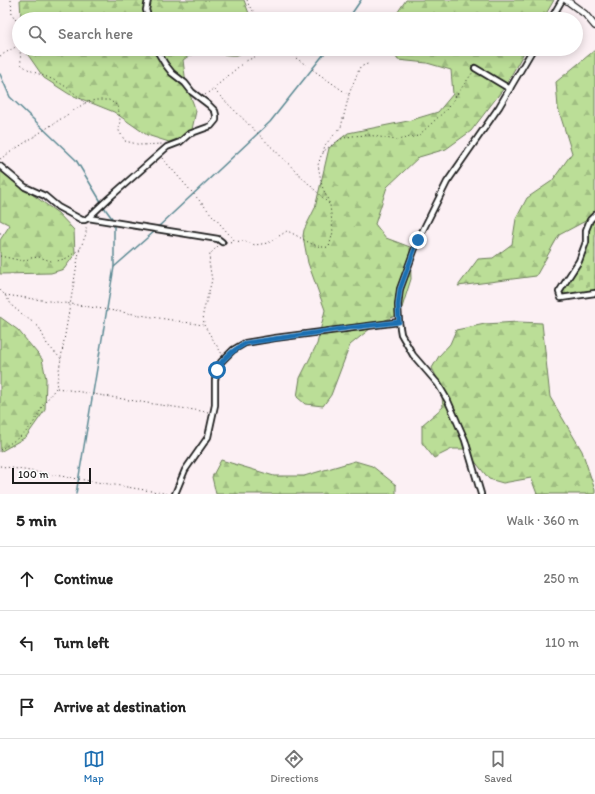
<!DOCTYPE html>
<meta charset="utf-8">
<style>
body{margin:0;font-family:Itim,sans-serif;background:#f2f2f2;color:#222}
.scale{position:absolute;left:12px;bottom:10px;width:79px;box-sizing:border-box;padding-left:4px;border:2px solid #1c1c1c;border-top:0;font-size:11px;line-height:14px;white-space:nowrap;color:#1c1c1c;-webkit-text-stroke:3px #fff;paint-order:stroke}
.stop{position:absolute;width:12px;height:12px;margin:-9px;border:3px solid #1f6fb2;border-radius:50%;background:#fff}
.stop.end{background:#1f6fb2;border-color:#fff;box-shadow:0 1px 4px #0008}
.list{margin:0;padding:0;list-style:none}
h2{display:flex;justify-content:space-between;align-items:center;height:52px;margin:0;padding:0 16px;font-size:17px}
h2 small{font-size:13px;font-weight:400;color:#767676}
.list li{display:grid;grid-template-columns:26px 1fr auto;gap:12px;align-items:center;box-sizing:border-box;height:64px;padding:0 16px;border-top:1px solid #e0e0e0}
.list b{display:block;font-size:15px;white-space:nowrap}
.list em{font-size:13px;font-style:normal;color:#767676}
.icon{flex:none;width:22px;height:22px;fill:none;stroke:currentColor;stroke-width:2;stroke-linecap:round;stroke-linejoin:round}
.map{position:relative;flex:none;width:595px;height:494px;overflow:hidden}
.search{position:absolute;background:#fff;box-shadow:0 2px 10px #0003;left:12px;right:12px;top:12px;height:44px;display:flex;align-items:center;gap:10px;box-sizing:border-box;padding:0 14px;border-radius:22px;color:#767676;font-size:15px}
.sheet{height:244px;background:#fff}
nav{display:flex;justify-content:space-around;align-items:center;box-sizing:border-box;height:56px;border-top:1px solid #e0e0e0;background:#fff;font-size:11px;color:#767676}
nav a{display:grid;justify-items:center;gap:2px}
nav .on{color:#1f6fb2}
.map>svg:first-child{display:block}
</style>
<div class="map">
<svg width="595" height="494" viewBox="0 0 595 494">
<defs>
<pattern id="forest-firs" width="22" height="20" patternUnits="userSpaceOnUse"><rect width="22" height="20" fill="#bbde97"/><path d="M5 1l3.5 6h-7zM16 11l3.5 6h-7z" fill="#a0be82"/></pattern>
<pattern id="cemetery-stones" width="16" height="16" patternUnits="userSpaceOnUse"><rect width="16" height="16" fill="#bbde97"/><path d="M2 7V4a2 2 0 0 1 4 0v3zM10 15v-3a2 2 0 0 1 4 0v3z" fill="#a0be82"/></pattern>
</defs>
<rect width="100%" height="100%" fill="#fcf0f4"/>
<filter id="ink" filterUnits="userSpaceOnUse"><feTurbulence type="fractalNoise" baseFrequency=".025" numOctaves="2"/><feDisplacementMap in="SourceGraphic" scale="8" xChannelSelector="R" yChannelSelector="G"/><feConvolveMatrix kernelMatrix="1 2 1 2 8 2 1 2 1" color-interpolation-filters="sRGB"/></filter>
<g filter="url(#ink)">
<g fill="url(#forest-firs)" stroke="#6c7d5a">
<path d="M20 0H244L251 19H21Z"/>
<path d="M406 0H554L543 19H393Z"/>
<path d="M24 49H247C244 51 240 55 236 55 215 56 204 44 183 60L186 84 196 111 191 134 169 142 147 135 114 112 69 94 44 78Z"/>
<path d="M391 49H526L504 88 471 131 446 149 419 157 387 187 375 224 386 238 410 247 411 279 400 314 376 324 350 345 331 395 323 406 305 404 297 397 300 378 317 344 325 310 308 263 303 236 304 230 315 208 329 148 348 133 408 121 438 112 453 94 451 70 427 63 398 60Z"/>
<path d="M595 50V214L593 217 559 235 536 276 458 286 478 259 493 258 512 244 516 219 527 198 552 181 572 153 558 108 556 82Z"/>
<path d="M0 171 58 213 74 230 75 254 64 269 51 273 0 274V240L10 225 0 220Z"/>
<path d="M0 317 18 330 42 359 46 379 45 410 26 437 0 452Z"/>
<path d="M518 322 542 323 550 397 582 451 595 490V494H537L531 478 503 483 489 479 465 449H452L434 458 422 443V425L443 407 441 387 432 368 439 356 450 344 456 330 485 324Z"/>
<path d="M221 460 274 476H304L355 461 372 466 396 485V494H216L212 477Z"/>
</g>
<path fill="url(#cemetery-stones)" stroke="#6c7d5a" d="M595 216V292L561 297 560 292C566 283 577 270 580 260 585 246 584 228 595 216Z"/>
<g fill="none" stroke-linecap="round" stroke-linejoin="round">
<g stroke="#5a8993" stroke-width="1.5">
<path d="M348 19 361 0"/>
<path d="M0 74 10 97 76 160 106 210 114 221V267L76 494"/>
<path d="M157 228 270 122 328 49"/>
<path d="M114 267 155 231"/>
</g>
<g stroke="#1c1c1c" stroke-width="8">
<g id="minor">
<path d="M148 0 146 10 149 19"/>
<path d="M551 19 562 0"/>
<path d="M475 68 510 89"/>
<path d="M0 166 25 187 45 196 58 207 82 220H85L88 218 108 199 167 147 180 142 189 134 211 126 216 120V115L215 111 209 105 192 92 185 83 172 73 165 64 156 49"/>
<path d="M595 215 590 220 586 230V242L579 261 559 292 561 298 595 293"/>
<path d="M88 218 218 239 222 242"/>
<path d="M175 494 185 470 208 437 215 405V380L217 370 221 362 233 350 245 343 275 338 399 322"/>
<path d="M481 494 465 440 448 401 438 384 413 355 401 334 399 322 398 305 400 289 418 240 447 182 499 107 533 49"/>
</g>
</g>
<g stroke="#1c1c1c" stroke-width="8">
<path id="tertiary" d="M566 0 585 14 595 26"/>
</g>
<g stroke="#1c1c1c" stroke-width="1" stroke-dasharray="1 3" stroke-linecap="butt">
<path d="M11 0 12 14 19 25"/>
<path d="M247 0 249 6 260 19"/>
<path d="M283 49 349 95 341 127 325 145 323 153"/>
<path d="M0 56 19 45"/>
<path d="M213 89 244 62 267 51 268 49"/>
<path d="M349 94 360 67 370 63"/>
<path d="M205 95 213 89 329 204"/>
<path d="M85 103 95 100H109L118 106 120 120 119 131 125 141 141 145 162 144"/>
<path d="M162 158 235 241"/>
<path d="M0 159 85 103C74 92 64 84 49 78 38 73 30 72 21 64L20 49"/>
<path d="M0 233H1"/>
<path d="M226 242 244 241 255 245 268 243 287 231C300 236 314 249 329 247L333 232 330 205 322 186 318 165 321 156 326 149 341 139 352 136 369 135 396 140 418 136 446 110 473 72"/>
<path d="M218 246 210 254 209 262 212 280 203 313 204 325 222 354"/>
<path d="M0 256 23 261 31 258 39 257 54 262 67 258 80 249"/>
<path d="M0 290 5 295 13 307 39 327 47 344 61 359"/>
<path d="M5 295 71 304 203 325"/>
<path d="M57 388 147 403 208 412"/>
<path d="M0 450 24 434 32 425 39 414 42 406 56 388 79 252 86 234V226"/>
<path d="M0 466 169 494"/>
</g>
<use href="#minor" stroke="#fff" stroke-width="4.5"/>
<use href="#tertiary" stroke="#fff" stroke-width="5.5"/>
</g>
</g>
<g fill="none" stroke-linecap="round" stroke-linejoin="round" filter="url(#ink)">
<path stroke="#1f6fb2" stroke-width="5" d="M217 370C223 357 234 350 246 343L348 328 399 322 398 305 400 289 418 240"/>
</g>
</svg>
<div class="scale">100 m</div>
<div class="stop" style="left:217px;top:370px"></div>
<div class="stop end" style="left:418px;top:240px"></div>
<div class="search"><svg class="icon" aria-label="search" viewBox="0 0 24 24"><circle cx="10" cy="10" r="6"/><path d="M15 15l6 6"/></svg>Search here</div>
</div>
<section class="sheet">
<h2>5 min<small>Walk · 360 m</small></h2>
<ul class="list">
<li><svg class="icon" aria-label="ahead" viewBox="0 0 24 24"><path d="M12 20V5M6 11l6-6 6 6"/></svg><div><b>Continue</b></div><em>250 m</em></li>
<li><svg class="icon" aria-label="left" viewBox="0 0 24 24"><path d="M17 20v-9H6M10 6l-5 5 5 5"/></svg><div><b>Turn left</b></div><em>110 m</em></li>
<li><svg class="icon" aria-label="arrive" viewBox="0 0 24 24"><path d="M6 21V4h12l-3 4 3 4H6"/></svg><div><b>Arrive at destination</b></div></li>
</ul>
</section>
<nav>
<a class="on"><svg class="icon" aria-label="map" viewBox="0 0 24 24"><path d="M3 6l6-2 6 2 6-2v14l-6 2-6-2-6 2zM9 4v14M15 6v14"/></svg>Map</a>
<a><svg class="icon" aria-label="directions" viewBox="0 0 24 24"><path d="M12 3l9 9-9 9-9-9zM9 14v-3h6M13 9l2 2-2 2"/></svg>Directions</a>
<a><svg class="icon" aria-label="saved" viewBox="0 0 24 24"><path d="M7 4h10v16l-5-4-5 4z"/></svg>Saved</a>
</nav>
